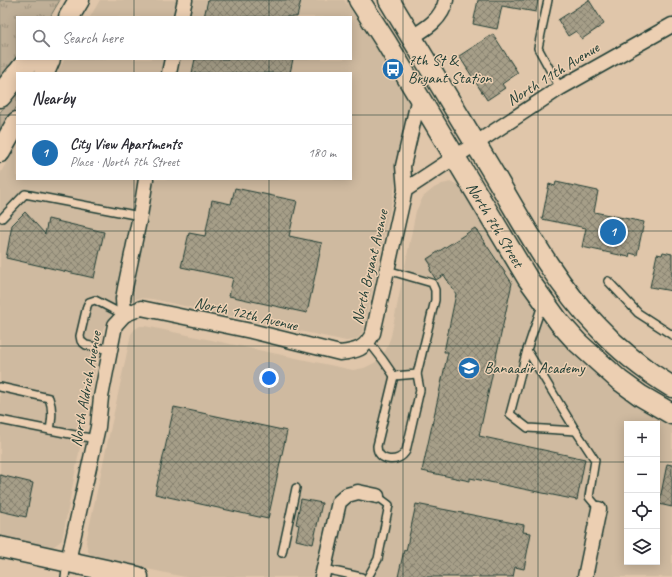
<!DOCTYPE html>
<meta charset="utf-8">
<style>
body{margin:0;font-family:Caveat,sans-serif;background:#f7f7f7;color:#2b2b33}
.controls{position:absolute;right:12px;bottom:12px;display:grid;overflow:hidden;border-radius:0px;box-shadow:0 2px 10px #0003}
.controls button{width:36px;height:36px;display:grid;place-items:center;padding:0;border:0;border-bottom:1px solid #e1e1e2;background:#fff;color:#2b2b33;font:20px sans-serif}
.you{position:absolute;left:269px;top:378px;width:14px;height:14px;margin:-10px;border:3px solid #fff;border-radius:50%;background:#1a73e8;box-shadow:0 0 0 6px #1a73e833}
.badge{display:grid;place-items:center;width:26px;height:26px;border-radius:50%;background:#1f6fb2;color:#fff;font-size:13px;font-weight:700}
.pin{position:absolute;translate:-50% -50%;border:2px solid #fff;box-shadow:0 1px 4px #0006}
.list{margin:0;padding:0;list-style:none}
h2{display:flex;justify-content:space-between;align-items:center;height:52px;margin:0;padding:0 16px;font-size:17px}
h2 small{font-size:13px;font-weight:400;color:#7c7c81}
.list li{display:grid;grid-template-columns:26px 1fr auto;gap:12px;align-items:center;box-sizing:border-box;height:56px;padding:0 16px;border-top:1px solid #e1e1e2}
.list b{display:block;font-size:15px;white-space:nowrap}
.list p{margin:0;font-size:13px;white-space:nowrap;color:#7c7c81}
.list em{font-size:13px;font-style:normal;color:#7c7c81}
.icon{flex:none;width:22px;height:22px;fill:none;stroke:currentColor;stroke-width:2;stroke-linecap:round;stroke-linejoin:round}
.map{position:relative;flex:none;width:672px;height:577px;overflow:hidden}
.search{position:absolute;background:#fff;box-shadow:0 2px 10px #0003;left:16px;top:16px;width:336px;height:44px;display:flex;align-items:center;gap:10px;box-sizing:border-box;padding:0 14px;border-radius:0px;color:#7c7c81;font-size:15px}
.panel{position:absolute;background:#fff;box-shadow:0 2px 10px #0003;left:16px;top:72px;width:336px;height:108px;border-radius:0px}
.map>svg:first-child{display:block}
</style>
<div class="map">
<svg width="672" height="577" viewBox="0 0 672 577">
<defs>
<pattern id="grass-tufts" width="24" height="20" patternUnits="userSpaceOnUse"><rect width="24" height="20" fill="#bfaf97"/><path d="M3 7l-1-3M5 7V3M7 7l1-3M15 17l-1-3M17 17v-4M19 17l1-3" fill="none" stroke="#9b907c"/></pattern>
<pattern id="building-cross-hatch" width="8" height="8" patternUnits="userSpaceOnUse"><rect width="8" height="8" fill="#a69e88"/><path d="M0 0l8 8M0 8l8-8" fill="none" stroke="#878270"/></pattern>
</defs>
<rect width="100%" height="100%" fill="#e0c6aa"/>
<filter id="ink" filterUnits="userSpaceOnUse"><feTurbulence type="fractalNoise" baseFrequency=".025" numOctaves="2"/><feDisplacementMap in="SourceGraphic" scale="8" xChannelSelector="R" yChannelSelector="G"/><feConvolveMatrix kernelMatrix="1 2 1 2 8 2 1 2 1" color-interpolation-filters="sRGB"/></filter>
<g filter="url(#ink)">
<g fill="#cfbaa0" fill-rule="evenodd">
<path d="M100 0H344L406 91 409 99 412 109 363 331 359 337 355 340 346 341 152 299 140 298 132 300 116 310 108 320 103 329 62 540 52 548H49L0 537V174L17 143V179H351V73H57L65 59H351V17H90Z"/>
<path d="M451 182 464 187 630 399 654 416 672 426V577H185L95 558 91 555 88 551 86 542 131 334 135 329 140 326H145L353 370 364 368 376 362 386 350 391 336 416 211 423 197 434 188 442 184ZM627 424H657V562H627Z"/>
</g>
<g fill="url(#grass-tufts)" stroke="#6f7666">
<path d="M0 0H60L50 17H17V59L0 84Z"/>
<path d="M17 93V106L0 137V112Z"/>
</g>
<g fill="url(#building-cross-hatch)" stroke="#1f3d34">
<path d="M208 0H301L297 17H204Z"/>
<path d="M478 0H538L536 12 502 6 497 29 473 24Z"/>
<path d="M589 0 604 24 582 39 576 31 568 36 558 20Z"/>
<path d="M493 34 518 73 502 84 505 88 487 100 459 56Z"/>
<path d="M195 59H293L290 73H192Z"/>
<path d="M556 182 598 191 594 212 644 222 637 255 630 253 629 257 582 247 586 228 542 219 549 184 555 186Z"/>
<path d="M235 188 297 201 289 236 322 243 307 313 229 296 233 278 181 267 189 233 205 236 212 200 231 204Z"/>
<path d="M25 212 45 234 48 219 104 232 94 278 6 258 12 225Z"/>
<path d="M475 228 512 283 479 436 585 459 577 500 470 478V481L422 471 448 352H444L456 294 444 275 436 280 430 270 431 265 427 259Z"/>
<path d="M663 252 672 254V291L650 287 657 254 662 255Z"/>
<path d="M174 407 287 431 268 519 155 494Z"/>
<path d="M667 464 672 465V507L659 504Z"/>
<path d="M0 475 33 483 26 517 0 511Z"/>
<path d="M301 499 322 503 313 544 296 540 299 525 296 524Z"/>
<path d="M416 504 524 525 523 532 531 533 524 569 515 567 513 577H398L404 550 406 551Z"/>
</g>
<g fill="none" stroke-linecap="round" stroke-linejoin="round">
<g stroke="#1f3d34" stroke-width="10">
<g id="lane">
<path d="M548 0 538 48 560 88"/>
<path d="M2 218 25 194 140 216"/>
<path d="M608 281 638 313 672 335"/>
<path d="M542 305 527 350 576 431 595 460 589 497 599 509"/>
<path d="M369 342 383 360 394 376 417 374 435 300V290L432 283 387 270"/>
<path d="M111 350 86 345 81 341 80 336 87 306 89 302 95 300 124 315"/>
<path d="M527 350 510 414 528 428 576 431"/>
<path d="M394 376 377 446C377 462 399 464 406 451L420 390 417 374"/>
<path d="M0 387 49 398C53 409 52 418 50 430"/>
<path d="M0 420 95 439"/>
<path d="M282 553 296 488"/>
<path d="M324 569 361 577"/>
<path d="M65 577 67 563"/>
<path d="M368 577 378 559 389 505 377 496"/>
</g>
</g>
<g stroke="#1f3d34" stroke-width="17">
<g id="street">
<path d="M181 17 185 0"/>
<path d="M412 37C427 28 442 19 446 0"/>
<path d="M169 73 172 59"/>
<path d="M405 190 403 166 419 97"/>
<path d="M124 315 141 308 251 331 340 353C357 351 365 349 373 333L405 190 560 88 672 25"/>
<path d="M68 561 98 427 101 397 115 325 124 315 123 299 125 288 140 216 146 179"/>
<path d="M322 577 339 502 347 495 358 492 377 496"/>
<path d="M585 577 599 509"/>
</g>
</g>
<g stroke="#1f3d34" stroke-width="23">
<g id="secondary">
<path d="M359 0 386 42 528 279 559 322 577 342 619 380 641 396 672 414"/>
<path d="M389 0C421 54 454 107 486 161 520 217 551 279 597 326 619 350 644 370 672 387"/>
<path d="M69 17 79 0"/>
<path d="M44 73 50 59"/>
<path d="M0 152 17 122"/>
<path d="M0 547 138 577"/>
</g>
</g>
<g stroke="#1f3d34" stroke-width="25">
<g id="highway">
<path d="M19 73 30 59"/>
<path d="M0 96 17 75"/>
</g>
</g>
<use href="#lane" stroke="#eccfb2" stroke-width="7"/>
<use href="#street" stroke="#eccfb2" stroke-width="14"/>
<use href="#secondary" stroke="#eccfb2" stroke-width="20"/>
<use href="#highway" stroke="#eccfb2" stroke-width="22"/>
</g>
</g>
<path fill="none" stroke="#1f3d34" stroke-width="1" stroke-opacity="0.55" d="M134 0V17M269 0V17M403 0V577M538 0V577M134 59V73M269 59V73M0 115H17M351 115H672M134 179V577M269 179V577M0 231H672M0 346H672M0 462H627M657 462H672"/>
<defs>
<g id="bus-disc" transform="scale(1.15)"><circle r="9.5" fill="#1f6fb2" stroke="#eccfb2"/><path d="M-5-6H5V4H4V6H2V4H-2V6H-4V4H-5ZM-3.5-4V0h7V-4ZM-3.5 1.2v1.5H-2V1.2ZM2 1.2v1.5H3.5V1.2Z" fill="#fff"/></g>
<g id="school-disc" transform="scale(1.15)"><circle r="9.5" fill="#1f6fb2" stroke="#eccfb2"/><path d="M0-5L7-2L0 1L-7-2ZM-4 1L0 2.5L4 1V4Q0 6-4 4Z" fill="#fff"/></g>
</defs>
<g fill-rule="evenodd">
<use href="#bus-disc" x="393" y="69"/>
<use href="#school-disc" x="469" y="368"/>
</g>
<g text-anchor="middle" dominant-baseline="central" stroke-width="3" stroke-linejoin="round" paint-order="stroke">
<g font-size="16" fill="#1f3d34" stroke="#eccfb2" text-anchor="start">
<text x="408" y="60">7th St &amp;<tspan x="408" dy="18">Bryant Station</tspan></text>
<text x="484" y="368">Banaadir Academy</text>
</g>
<g font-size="16" fill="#1f3d34" stroke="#eccfb2">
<text transform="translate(553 74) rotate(-32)">North 11th Avenue</text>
<text transform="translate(495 225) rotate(59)">North 7th Street</text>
<text transform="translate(370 267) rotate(-77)">North Bryant Avenue</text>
<text transform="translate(246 314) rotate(13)">North 12th Avenue</text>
<text transform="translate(86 389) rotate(-80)">North Aldrich Avenue</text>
</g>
</g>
</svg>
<div class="controls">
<button>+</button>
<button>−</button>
<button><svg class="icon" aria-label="locate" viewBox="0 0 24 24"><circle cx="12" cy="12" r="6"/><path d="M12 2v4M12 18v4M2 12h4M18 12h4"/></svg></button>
<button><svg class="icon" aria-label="layers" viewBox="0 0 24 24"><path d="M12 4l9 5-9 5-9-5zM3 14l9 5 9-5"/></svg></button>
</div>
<div class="you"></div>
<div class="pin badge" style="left:613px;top:232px">1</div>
<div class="search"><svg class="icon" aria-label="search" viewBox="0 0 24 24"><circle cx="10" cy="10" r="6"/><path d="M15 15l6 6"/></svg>Search here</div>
<section class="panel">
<h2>Nearby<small></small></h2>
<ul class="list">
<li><span class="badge">1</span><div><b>City View Apartments</b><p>Place · North 7th Street</p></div><em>180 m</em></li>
</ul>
</section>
</div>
